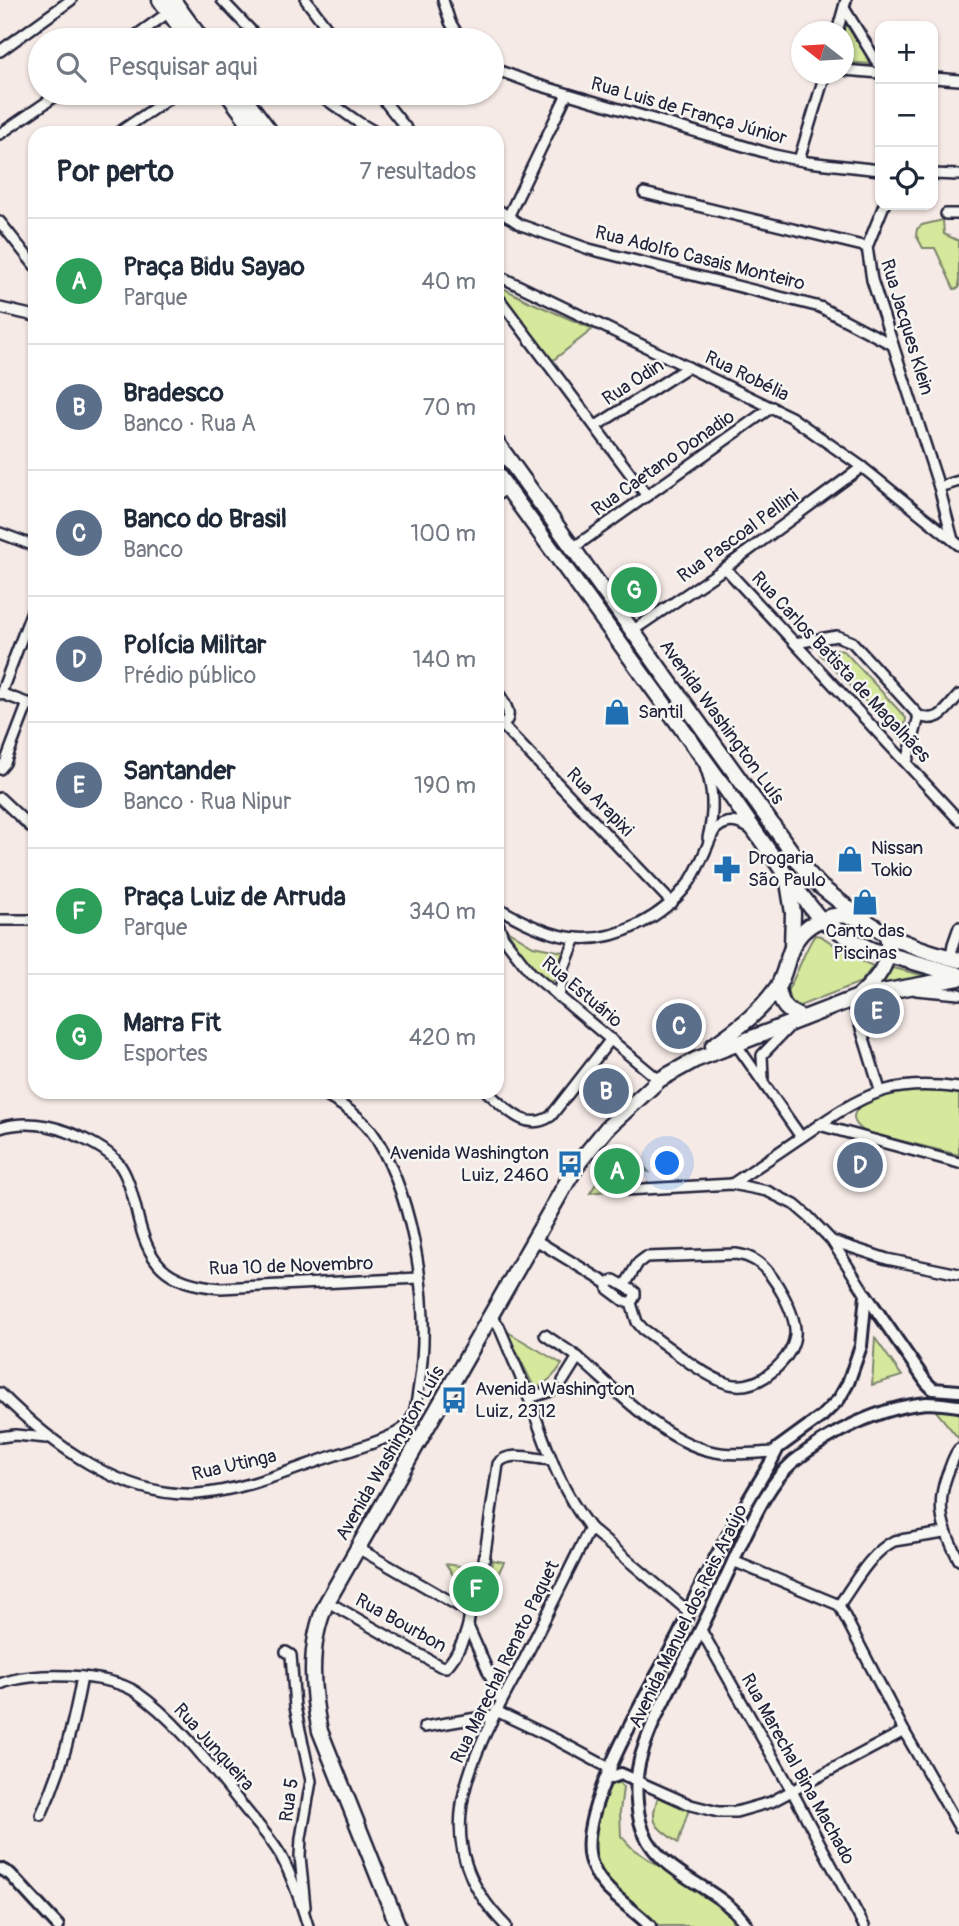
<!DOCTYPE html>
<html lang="pt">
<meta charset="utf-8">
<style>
body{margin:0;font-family:Pangolin,sans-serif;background:#f6f6f7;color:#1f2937}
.controls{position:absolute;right:21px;top:21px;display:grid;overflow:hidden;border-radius:14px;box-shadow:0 2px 5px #0004}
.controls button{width:63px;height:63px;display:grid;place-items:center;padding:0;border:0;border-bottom:2px solid #e0e1e3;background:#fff;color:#1f2937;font:35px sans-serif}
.compass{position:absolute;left:791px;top:21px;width:63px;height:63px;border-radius:50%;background:#fff;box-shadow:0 2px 5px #0004;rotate:287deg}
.you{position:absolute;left:668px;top:1164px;width:24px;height:24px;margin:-18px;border:5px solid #fff;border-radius:50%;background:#1a73e8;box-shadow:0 0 0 10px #1a73e833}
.badge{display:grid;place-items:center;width:46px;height:46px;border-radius:50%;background:#0b8043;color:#fff;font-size:23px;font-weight:700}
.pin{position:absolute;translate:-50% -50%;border:4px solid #fff;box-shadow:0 2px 7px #0006}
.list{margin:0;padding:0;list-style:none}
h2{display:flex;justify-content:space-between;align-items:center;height:91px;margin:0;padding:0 28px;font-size:30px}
h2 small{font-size:23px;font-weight:400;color:#747a83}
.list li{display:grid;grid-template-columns:46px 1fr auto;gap:21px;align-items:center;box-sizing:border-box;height:126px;padding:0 28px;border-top:2px solid #e0e1e3}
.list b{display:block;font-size:26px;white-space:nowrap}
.list p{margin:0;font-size:23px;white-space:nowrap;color:#747a83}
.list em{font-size:23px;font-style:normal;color:#747a83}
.icon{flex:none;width:38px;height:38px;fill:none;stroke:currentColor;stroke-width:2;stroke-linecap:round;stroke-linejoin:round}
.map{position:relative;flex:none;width:959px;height:1926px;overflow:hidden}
.search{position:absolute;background:#fff;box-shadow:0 2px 5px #0004;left:28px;top:28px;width:476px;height:77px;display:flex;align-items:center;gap:18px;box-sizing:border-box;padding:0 24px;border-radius:38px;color:#747a83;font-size:26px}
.panel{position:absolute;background:#fff;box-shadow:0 2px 5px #0004;left:28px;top:126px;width:476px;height:973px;border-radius:21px}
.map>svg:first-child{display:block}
</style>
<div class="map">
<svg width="959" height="1926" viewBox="0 0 959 1926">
<rect width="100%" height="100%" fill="#f6eae6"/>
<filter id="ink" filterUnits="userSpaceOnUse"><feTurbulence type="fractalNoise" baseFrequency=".0143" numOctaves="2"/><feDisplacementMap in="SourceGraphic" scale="14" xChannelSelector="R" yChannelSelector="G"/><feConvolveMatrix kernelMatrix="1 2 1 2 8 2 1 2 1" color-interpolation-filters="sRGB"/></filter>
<g filter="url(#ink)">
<g fill="#d5e89c" stroke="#7c856c" stroke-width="2">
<path d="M845 23 872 64 844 62 843 31Z"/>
<path d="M943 220 944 234 959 241V288L954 289 935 248H923L916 235 917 229 922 225Z"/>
<path d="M497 285 528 301 593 329 552 361 512 309Z"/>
<path d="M837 649 845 652 906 718 903 740 820 654 821 651Z"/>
<path d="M507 930 533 946 563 952 552 984 525 959Z"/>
<path d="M815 935 821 936 851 956 873 966 861 982 797 1007 789 1002 787 991C799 972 803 952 815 935Z"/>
<path d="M893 968 926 976 882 986 879 983Z"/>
<path d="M907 1089 936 1090 959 1094V1155L865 1132C829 1107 891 1093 907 1089Z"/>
<path d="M627 1147 649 1172 632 1169 627 1173 621 1189 590 1193 612 1159Z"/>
<path d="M506 1331 562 1364C555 1376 547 1383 535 1389Z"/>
<path d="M875 1338 902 1376 872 1385Z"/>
<path d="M935 1410 959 1412V1439Z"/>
<path d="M492 1560 504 1562 478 1615 446 1564 473 1568 477 1565 491 1567Z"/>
<path d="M618 1781 623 1787 620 1812 621 1836 633 1849 726 1910 735 1926H654C628 1901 586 1869 593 1827 594 1820 598 1813 601 1807 604 1796 607 1785 618 1781Z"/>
<path d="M659 1795 689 1809 678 1843C657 1827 647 1824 659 1795Z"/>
</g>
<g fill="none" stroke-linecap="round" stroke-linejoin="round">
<g stroke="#22223b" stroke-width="14">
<g id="minor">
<path d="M222 0 260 40"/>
<path d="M306 0 336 40"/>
<path d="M443 0 450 22 461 40"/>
<path d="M844 8 880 67"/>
<path d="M837 32 846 0"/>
<path d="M130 40 169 12"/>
<path d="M0 51 71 0"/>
<path d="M492 68 535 84 774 155 808 162 880 170"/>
<path d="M844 70 880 73"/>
<path d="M933 78 959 80"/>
<path d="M317 93 358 122 377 133"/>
<path d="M378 93 410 133"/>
<path d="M118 133 177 93"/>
<path d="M234 133 249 122"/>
<path d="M0 134 60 93"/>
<path d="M799 160 825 74"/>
<path d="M933 174 959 175"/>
<path d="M644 193 867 247"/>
<path d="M884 205 867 247 872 280 939 487 953 540"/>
<path d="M497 209 521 225 589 249 820 307 893 345"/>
<path d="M946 214H959"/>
<path d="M508 217 567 94"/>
<path d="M0 222 35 266"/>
<path d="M497 275 791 417 862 467 959 545"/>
<path d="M497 296 647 496"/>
<path d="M0 308 35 316"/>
<path d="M596 426 688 367"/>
<path d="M939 487 959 481"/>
<path d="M497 495 507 488"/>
<path d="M0 533 35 546"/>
<path d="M573 548 772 407"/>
<path d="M725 568 959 820"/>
<path d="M632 631 725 568 862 467"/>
<path d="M795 643 837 636 852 642 919 716 907 762"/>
<path d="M497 691C506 705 517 718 497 729"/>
<path d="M0 693 35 706"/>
<path d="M1 693 35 603"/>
<path d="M919 716C940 724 946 709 959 695"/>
<path d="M503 726 672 903"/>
<path d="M705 766C714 790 714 814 708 838"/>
<path d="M0 769 5 763 28 703"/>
<path d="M0 798 35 831"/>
<path d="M497 907C520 921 549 936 576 938 618 942 664 916 688 884 699 869 706 848 714 831 726 818 738 821 752 830"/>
<path d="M0 920H35"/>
<path d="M497 920 503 937 531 973 659 1080"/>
<path d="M951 958 953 944 959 927"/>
<path d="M916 990 959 994"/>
<path d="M559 997 564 968 576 938"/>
<path d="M852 999 880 1090"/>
<path d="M736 1044 801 1137"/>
<path d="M763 1078 762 1055 789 1027"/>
<path d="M959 1088C897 1080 870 1090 819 1125L959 1163"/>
<path d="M487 1092C506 1108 526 1133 551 1116L611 1039"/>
<path d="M0 1128C23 1121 46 1124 68 1132 85 1139 108 1149 119 1164 128 1176 132 1194 136 1209 148 1264 164 1283 221 1288L419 1278"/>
<path d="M732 1184 819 1125"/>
<path d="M626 1190 732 1184 767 1191 795 1205 809 1217 832 1241 866 1295"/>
<path d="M534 1239 608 1284"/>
<path d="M832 1241 887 1259 959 1274"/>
<path d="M614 1280 635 1292V1296L631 1303 624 1301 608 1289V1284Z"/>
<path d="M625 1285 638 1263 646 1257 736 1254C743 1255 750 1257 756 1261 773 1272 797 1314 795 1335 793 1353 779 1367 765 1377 754 1384 741 1387 729 1384 703 1376 666 1345 643 1329L637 1322 631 1303"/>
<path d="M491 1316 499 1326C509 1351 521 1376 530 1401 547 1448 559 1488 590 1528L689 1612"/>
<path d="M545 1335C556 1343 569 1350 580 1359 617 1391 661 1439 710 1451 731 1456 753 1453 774 1452"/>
<path d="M563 1381 578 1357"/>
<path d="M0 1393C50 1443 122 1498 197 1494 239 1491 284 1473 324 1459 343 1452 395 1439 407 1425 416 1415 417 1398 419 1385 431 1310 416 1204 376 1138 363 1117 341 1104 319 1092"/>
<path d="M529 1398 551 1391"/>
<path d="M0 1437 15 1435 47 1438"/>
<path d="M959 1449C953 1456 951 1466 947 1475 935 1508 943 1530 959 1560"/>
<path d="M484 1560 498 1464C507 1450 535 1459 550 1460"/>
<path d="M733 1561 839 1605 904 1731 959 1827"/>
<path d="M839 1605C854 1584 870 1553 894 1541L944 1533"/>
<path d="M335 1606 440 1666 446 1667C457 1656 471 1628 469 1612L363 1551"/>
<path d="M468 1626 501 1701"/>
<path d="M701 1630 792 1791 864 1926"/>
<path d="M286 1652 291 1655 295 1707 311 1781 301 1838 300 1856 305 1907"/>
<path d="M0 1684C31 1671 107 1673 136 1692 178 1721 210 1766 242 1805 255 1822 271 1838 281 1856 293 1878 301 1903 308 1926"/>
<path d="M496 1711 555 1739 611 1769"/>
<path d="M424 1727 494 1715"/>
<path d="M637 1781 691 1805 718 1812H736L771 1802 904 1731"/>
<path d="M41 1815C62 1770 73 1726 82 1677"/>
<path d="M506 1926C417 1837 477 1749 525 1658 547 1615 568 1572 590 1528"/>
</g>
</g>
<g stroke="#22223b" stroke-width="16">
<g id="tertiary">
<path d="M866 1295 926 1382 933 1389 959 1391"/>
<path d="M607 1779 621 1774 637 1781"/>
<path d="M0 1869 10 1874 58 1926"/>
<path d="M650 1926C630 1905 598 1890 590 1859 577 1809 651 1687 676 1640 685 1624 690 1607 698 1591 720 1547 745 1505 771 1462L778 1448 822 1416 839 1399 848 1383 861 1346 866 1295"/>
<path d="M747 1926C719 1883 653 1876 640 1821 635 1800 635 1773 642 1753 655 1711 680 1672 699 1633 714 1603 728 1573 742 1542 755 1515 770 1482 793 1462 829 1433 880 1407 927 1403 937 1403 949 1405 959 1406"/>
</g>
</g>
<g stroke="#22223b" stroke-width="19">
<g id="primary">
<path d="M820 919 854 941 872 950 959 975"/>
<path d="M778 987C780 1005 787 1012 803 1018"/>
<path d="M860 996 959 978"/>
<path d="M713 1046C739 1027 756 1016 776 989 784 978 786 963 791 950 802 922 833 909 861 919 871 922 879 931 888 935 910 946 936 954 959 960"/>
<path d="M398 1926 320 1731C311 1689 308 1642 327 1602L567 1182 580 1161 607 1128 659 1080 695 1060 858 997C877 980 893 961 887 935"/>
</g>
</g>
<g stroke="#22223b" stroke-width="19">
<g id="trunk">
<path d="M160 0 189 40"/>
<path d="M173 0 202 40"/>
<path d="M227 93 257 133"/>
<path d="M241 93 271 133"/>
<path d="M497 443 802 866 821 887 862 919"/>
<path d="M497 474 725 788 787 877 820 919"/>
<path d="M788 882 793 913 792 947"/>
</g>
</g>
<use href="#minor" stroke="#f6f6f2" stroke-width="9"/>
<use href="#tertiary" stroke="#f6f6f2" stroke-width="10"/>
<use href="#primary" stroke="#f6f6f2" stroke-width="14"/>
<use href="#trunk" stroke="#f6f6f2" stroke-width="14"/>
</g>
</g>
<defs>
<g id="shop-bare" transform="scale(2.1)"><path d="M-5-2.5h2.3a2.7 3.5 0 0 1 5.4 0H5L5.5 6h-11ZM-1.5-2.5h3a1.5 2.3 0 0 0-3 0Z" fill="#1f6fb2" stroke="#f6f6f2" stroke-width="2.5" paint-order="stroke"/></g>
<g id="pharmacy-bare" transform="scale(2.1)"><path d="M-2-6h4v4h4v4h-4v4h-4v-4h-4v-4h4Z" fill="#1f6fb2" stroke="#f6f6f2" stroke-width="2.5" paint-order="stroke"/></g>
<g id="bus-bare" transform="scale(2.1)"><path d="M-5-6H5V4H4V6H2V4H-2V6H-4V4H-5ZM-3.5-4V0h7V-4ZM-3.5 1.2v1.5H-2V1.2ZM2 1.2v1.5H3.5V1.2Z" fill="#1f6fb2" stroke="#f6f6f2" stroke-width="2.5" paint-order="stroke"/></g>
</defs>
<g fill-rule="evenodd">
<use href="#shop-bare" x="617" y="712"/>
<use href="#shop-bare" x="850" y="859"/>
<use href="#pharmacy-bare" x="727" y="869"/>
<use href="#shop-bare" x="865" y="902"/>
<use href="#bus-bare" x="570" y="1164"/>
<use href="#bus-bare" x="454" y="1400"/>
</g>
<g text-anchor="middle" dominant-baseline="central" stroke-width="5" stroke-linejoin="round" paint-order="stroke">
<g font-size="19" fill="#22223b" stroke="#f6f6f2">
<text transform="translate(689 111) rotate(16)">Rua Luis de França Júnior</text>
<text transform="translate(700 258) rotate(14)">Rua Adolfo Casais Monteiro</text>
<text transform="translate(907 327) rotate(73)">Rua Jacques Klein</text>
<text transform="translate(747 376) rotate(26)">Rua Robélia</text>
<text transform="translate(633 382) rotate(-33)">Rua Odin</text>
<text transform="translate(663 463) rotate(-35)">Rua Caetano Donadio</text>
<text transform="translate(738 536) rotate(-36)">Rua Pascoal Pellini</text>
<text transform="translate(841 667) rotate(47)">Rua Carlos Batista de Magalhães</text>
<text transform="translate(722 722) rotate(54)">Avenida Washington Luís</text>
<text transform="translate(600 802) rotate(46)">Rua Arapixi</text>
<text transform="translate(582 992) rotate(40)">Rua Estuário</text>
<text transform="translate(291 1266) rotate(-2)">Rua 10 de Novembro</text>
<text transform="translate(390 1453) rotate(-60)">Avenida Washington Luís</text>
<text transform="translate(234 1465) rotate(-13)">Rua Utinga</text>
<text transform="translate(688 1616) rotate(-64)">Avenida Manuel dos Reis Araújo</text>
<text transform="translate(401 1623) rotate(29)">Rua Bourbon</text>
<text transform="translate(505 1662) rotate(-64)">Rua Marechal Renato Paquet</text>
<text transform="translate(214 1747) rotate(48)">Rua Junqueira</text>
<text transform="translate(798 1769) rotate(61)">Rua Marechal Bina Machado</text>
<text transform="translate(289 1800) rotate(-82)">Rua 5</text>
</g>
<g font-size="19" fill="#22223b" stroke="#f6f6f2" text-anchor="start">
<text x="638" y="712">Santil</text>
<text x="871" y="848">Nissan<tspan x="871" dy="22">Tokio</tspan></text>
<text x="748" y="858">Drogaria<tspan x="748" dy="22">São Paulo</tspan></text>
<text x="865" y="931" text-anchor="middle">Canto das<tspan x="865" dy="22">Piscinas</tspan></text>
<text x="549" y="1153" text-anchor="end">Avenida Washington<tspan x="549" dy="22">Luiz, 2460</tspan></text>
<text x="475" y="1389">Avenida Washington<tspan x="475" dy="22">Luiz, 2312</tspan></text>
</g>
</g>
</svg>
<div class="controls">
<button>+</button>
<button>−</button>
<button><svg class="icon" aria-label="locate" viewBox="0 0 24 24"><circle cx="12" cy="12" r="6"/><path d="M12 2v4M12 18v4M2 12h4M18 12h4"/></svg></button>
</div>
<svg class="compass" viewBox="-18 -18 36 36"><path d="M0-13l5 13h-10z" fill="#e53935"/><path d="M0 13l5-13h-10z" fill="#747a83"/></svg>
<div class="you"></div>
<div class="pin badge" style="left:617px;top:1171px;background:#2e9e5b">A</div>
<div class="pin badge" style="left:606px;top:1091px;background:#5c6f8a">B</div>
<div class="pin badge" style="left:679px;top:1026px;background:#5c6f8a">C</div>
<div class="pin badge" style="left:860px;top:1165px;background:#5c6f8a">D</div>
<div class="pin badge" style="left:877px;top:1011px;background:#5c6f8a">E</div>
<div class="pin badge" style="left:476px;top:1589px;background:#2e9e5b">F</div>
<div class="pin badge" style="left:634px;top:590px;background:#2e9e5b">G</div>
<div class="search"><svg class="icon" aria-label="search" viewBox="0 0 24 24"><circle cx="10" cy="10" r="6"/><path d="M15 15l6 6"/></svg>Pesquisar aqui</div>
<section class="panel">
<h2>Por perto<small>7 resultados</small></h2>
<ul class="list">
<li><span class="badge" style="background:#2e9e5b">A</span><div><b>Praça Bidu Sayao</b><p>Parque</p></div><em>40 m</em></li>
<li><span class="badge" style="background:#5c6f8a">B</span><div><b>Bradesco</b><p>Banco · Rua A</p></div><em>70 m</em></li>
<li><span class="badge" style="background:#5c6f8a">C</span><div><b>Banco do Brasil</b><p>Banco</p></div><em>100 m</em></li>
<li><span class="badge" style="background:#5c6f8a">D</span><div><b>Polícia Militar</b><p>Prédio público</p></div><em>140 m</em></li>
<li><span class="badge" style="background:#5c6f8a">E</span><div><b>Santander</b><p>Banco · Rua Nipur</p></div><em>190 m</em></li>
<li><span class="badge" style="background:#2e9e5b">F</span><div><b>Praça Luiz de Arruda</b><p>Parque</p></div><em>340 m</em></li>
<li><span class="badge" style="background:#2e9e5b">G</span><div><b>Marra Fit</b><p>Esportes</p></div><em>420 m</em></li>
</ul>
</section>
</div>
